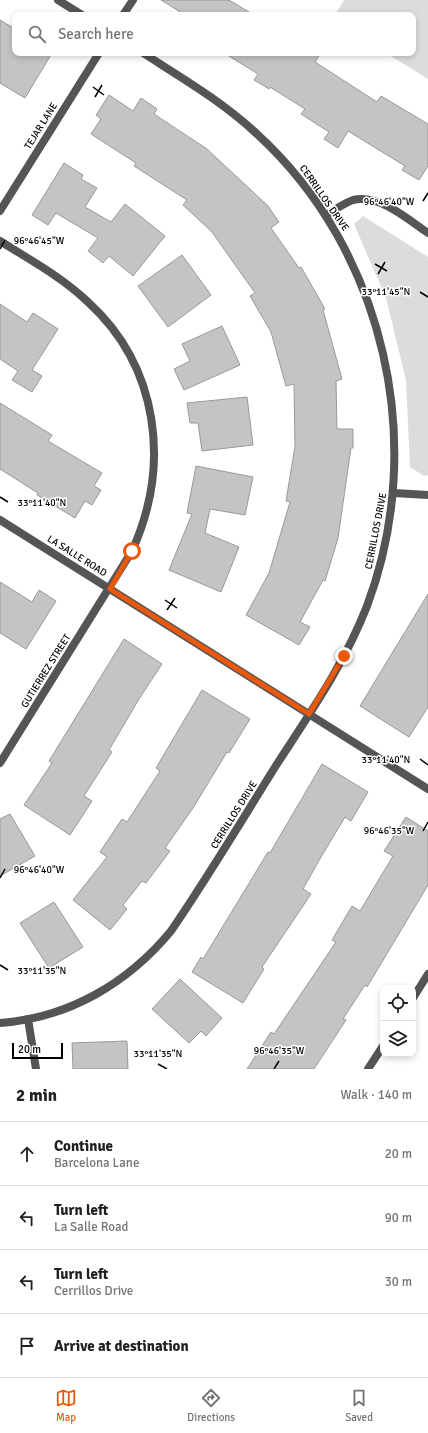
<!DOCTYPE html>
<meta charset="utf-8">
<style>
body{margin:0;font-family:Signika,sans-serif;background:#f6f6f6;color:#202124}
.controls{position:absolute;right:12px;bottom:12px;display:grid;overflow:hidden;border-radius:8px;box-shadow:0 2px 6px #0003}
.controls button{width:36px;height:36px;display:grid;place-items:center;padding:0;border:0;border-bottom:1px solid #e0e0e0;background:#fff;color:#202124;font:20px sans-serif}
.scale{position:absolute;left:12px;bottom:10px;width:51px;box-sizing:border-box;padding-left:4px;border:2px solid #000;border-top:0;font-size:11px;line-height:14px;white-space:nowrap;color:#000;-webkit-text-stroke:3px #fff;paint-order:stroke}
.stop{position:absolute;width:12px;height:12px;margin:-9px;border:3px solid #ea580c;border-radius:50%;background:#fff}
.stop.end{background:#ea580c;border-color:#fff;box-shadow:0 1px 4px #0008}
.list{margin:0;padding:0;list-style:none}
h2{display:flex;justify-content:space-between;align-items:center;height:52px;margin:0;padding:0 16px;font-size:17px}
h2 small{font-size:13px;font-weight:400;color:#757577}
.list li{display:grid;grid-template-columns:26px 1fr auto;gap:12px;align-items:center;box-sizing:border-box;height:64px;padding:0 16px;border-top:1px solid #e0e0e0}
.list b{display:block;font-size:15px;white-space:nowrap}
.list p{margin:0;font-size:13px;white-space:nowrap;color:#757577}
.list em{font-size:13px;font-style:normal;color:#757577}
.icon{flex:none;width:22px;height:22px;fill:none;stroke:currentColor;stroke-width:2;stroke-linecap:round;stroke-linejoin:round}
.map{position:relative;flex:none;width:428px;height:1069px;overflow:hidden}
.search{position:absolute;background:#fff;box-shadow:0 2px 6px #0003;left:12px;right:12px;top:12px;height:44px;display:flex;align-items:center;gap:10px;box-sizing:border-box;padding:0 14px;border-radius:8px;color:#757577;font-size:15px}
.sheet{height:308px;background:#fff}
nav{display:flex;justify-content:space-around;align-items:center;box-sizing:border-box;height:56px;border-top:1px solid #e0e0e0;background:#fff;font-size:11px;color:#757577}
nav a{display:grid;justify-items:center;gap:2px}
nav .on{color:#ea580c}
.map>svg:first-child{display:block}
</style>
<div class="map">
<svg width="428" height="1069" viewBox="0 0 428 1069">
<rect width="100%" height="100%" fill="#fff"/>
<g fill="#dcdcdc">
<path d="M344 0H428V79L386 53H413V15H335Z"/>
<path d="M363 216 428 257V475L424 476 410 467 406 380 386 298 354 224Z"/>
</g>
<g fill="#c4c4c4" stroke="#999">
<path d="M161 0H229L254 15H185Z"/>
<path d="M0 20 15 29V53H52L25 98 0 83Z"/>
<path d="M224 53H321L315 62 377 102 381 96 428 124V166L419 180 402 170 405 166 348 131 338 148 324 139 329 132 301 114 305 109 270 87 269 89 254 80 258 74Z"/>
<path d="M109 95 133 111 141 98 157 109 154 114 207 149 268 206 279 222 271 228 299 268 301 267 325 309 323 310 342 379 336 381 337 429H353V448H351L338 538 325 581 323 580 300 622 310 627 299 645 246 615 269 573 290 502 286 501 295 446 294 384 286 386 271 332 250 296 255 293 212 232 183 205 187 200 134 166 136 163 91 134 101 119 96 115Z"/>
<path d="M64 163 83 175 81 179 97 188 85 207 111 222 125 204 165 236 133 276 109 256 103 263 88 251 98 238 56 213 48 225 32 215Z"/>
<path d="M182 255 211 295 168 327 138 286Z"/>
<path d="M0 304 27 322 33 313 58 329 32 370 42 376 32 392 12 380 18 371 0 359Z"/>
<path d="M222 326 240 365 184 390 174 369 190 361 182 344Z"/>
<path d="M247 397 253 445 202 451 198 423H190L187 403Z"/>
<path d="M0 403 52 435 48 441 102 473 94 486 101 490 92 505 85 501 75 518 37 495 38 493 0 469Z"/>
<path d="M196 466 253 477 245 515 210 509 205 533 239 547 221 592 169 570 192 514 187 513Z"/>
<path d="M0 582 32 602 39 590 56 601 26 649 0 633Z"/>
<path d="M428 594V707L409 737 360 706Z"/>
<path d="M124 639 162 664 139 699 109 750 112 752 84 796 92 801 70 835 24 805 52 763 49 761Z"/>
<path d="M202 690 250 719 229 753 227 752 193 808 165 848 170 851 146 883 142 881 123 905 127 909 110 930 73 900 107 857 100 852 122 819 127 822 160 771 156 768Z"/>
<path d="M322 764 368 792 351 821 345 817 321 857 303 889 311 894 262 967 264 969 243 1003 192 972 201 957 203 959 268 852 270 853Z"/>
<path d="M10 814 35 856 0 876V819Z"/>
<path d="M406 817 428 831V885L367 987 365 985 343 1019 346 1020 314 1069H247L271 1032 274 1034 336 942 332 940 352 906 360 911 393 856 384 851Z"/>
<path d="M54 902 83 947 49 968 20 923Z"/>
<path d="M180 979 222 1018 206 1036 201 1031 189 1043 152 1009Z"/>
<path d="M127 1041 128 1069H73L72 1043Z"/>
</g>
<g fill="none" stroke-linecap="round" stroke-linejoin="round">
<g stroke="#555" stroke-width="8">
<path d="M58 0 82 15"/>
<path d="M123 15 133 0"/>
<path d="M0 211 99 53"/>
<path d="M326 215C335 210 344 203 353 200 380 194 407 219 428 233"/>
<path d="M0 241C30 260 62 277 88 302 159 367 171 465 132 551L0 763"/>
<path d="M394 493 428 495"/>
<path d="M0 520 428 789"/>
<path d="M413 998 428 974"/>
<path d="M28 1019 36 1069"/>
<path d="M0 1023C69 1018 128 983 171 931 208 877 242 820 277 764 310 713 345 663 367 606 428 444 385 251 257 134 223 102 182 78 143 53"/>
<path d="M368 1069 383 1046"/>
</g>
</g>
<g fill="none" stroke-linecap="round" stroke-linejoin="round">
<path stroke="#ea580c" stroke-width="5" d="M132 551 110 589 309 714 344 656"/>
</g>
<path fill="none" stroke="#000" stroke-width="1.5" d="M93 87 104 95M95 97 102 85M423 201 428 193M0 249 5 240M375 264 387 271M378 274 385 262M420 292 428 297M0 497 8 502M165 600 177 608M167 610 175 598M420 759 428 765M423 831 428 822M0 878 5 869M0 965 8 970M158 1064 167 1069M274 1069 279 1061"/>
<g text-anchor="middle" dominant-baseline="central" stroke-width="3" stroke-linejoin="round" paint-order="stroke">
<g font-size="10" fill="#000" stroke="#fff">
<text transform="translate(41 126) rotate(-58)">TEJAR LANE</text>
<text transform="translate(324 198) rotate(55)">CERRILLOS DRIVE</text>
<text transform="translate(376 531) rotate(-79)">CERRILLOS DRIVE</text>
<text transform="translate(77 556) rotate(32)">LA SALLE ROAD</text>
<text transform="translate(46 671) rotate(-58)">GUTIERREZ STREET</text>
<text transform="translate(234 815) rotate(-58)">CERRILLOS DRIVE</text>
</g>
</g>
<g font-size="10" text-anchor="middle" fill="#000" stroke="#fff" stroke-width="3" stroke-linejoin="round" paint-order="stroke">
<text x="389" y="205">96°46'40"W</text>
<text x="39" y="244">96°46'45"W</text>
<text x="386" y="295">33°11'45"N</text>
<text x="42" y="506">33°11'40"N</text>
<text x="386" y="763">33°11'40"N</text>
<text x="389" y="834">96°46'35"W</text>
<text x="39" y="873">96°46'40"W</text>
<text x="42" y="974">33°11'35"N</text>
<text x="279" y="1054">96°46'35"W</text>
<text x="158" y="1057">33°11'35"N</text>
</g>
</svg>
<div class="controls">
<button><svg class="icon" aria-label="locate" viewBox="0 0 24 24"><circle cx="12" cy="12" r="6"/><path d="M12 2v4M12 18v4M2 12h4M18 12h4"/></svg></button>
<button><svg class="icon" aria-label="layers" viewBox="0 0 24 24"><path d="M12 4l9 5-9 5-9-5zM3 14l9 5 9-5"/></svg></button>
</div>
<div class="scale">20 m</div>
<div class="stop" style="left:132px;top:551px"></div>
<div class="stop end" style="left:344px;top:656px"></div>
<div class="search"><svg class="icon" aria-label="search" viewBox="0 0 24 24"><circle cx="10" cy="10" r="6"/><path d="M15 15l6 6"/></svg>Search here</div>
</div>
<section class="sheet">
<h2>2 min<small>Walk · 140 m</small></h2>
<ul class="list">
<li><svg class="icon" aria-label="ahead" viewBox="0 0 24 24"><path d="M12 20V5M6 11l6-6 6 6"/></svg><div><b>Continue</b><p>Barcelona Lane</p></div><em>20 m</em></li>
<li><svg class="icon" aria-label="left" viewBox="0 0 24 24"><path d="M17 20v-9H6M10 6l-5 5 5 5"/></svg><div><b>Turn left</b><p>La Salle Road</p></div><em>90 m</em></li>
<li><svg class="icon" aria-label="left" viewBox="0 0 24 24"><path d="M17 20v-9H6M10 6l-5 5 5 5"/></svg><div><b>Turn left</b><p>Cerrillos Drive</p></div><em>30 m</em></li>
<li><svg class="icon" aria-label="arrive" viewBox="0 0 24 24"><path d="M6 21V4h12l-3 4 3 4H6"/></svg><div><b>Arrive at destination</b></div></li>
</ul>
</section>
<nav>
<a class="on"><svg class="icon" aria-label="map" viewBox="0 0 24 24"><path d="M3 6l6-2 6 2 6-2v14l-6 2-6-2-6 2zM9 4v14M15 6v14"/></svg>Map</a>
<a><svg class="icon" aria-label="directions" viewBox="0 0 24 24"><path d="M12 3l9 9-9 9-9-9zM9 14v-3h6M13 9l2 2-2 2"/></svg>Directions</a>
<a><svg class="icon" aria-label="saved" viewBox="0 0 24 24"><path d="M7 4h10v16l-5-4-5 4z"/></svg>Saved</a>
</nav>
